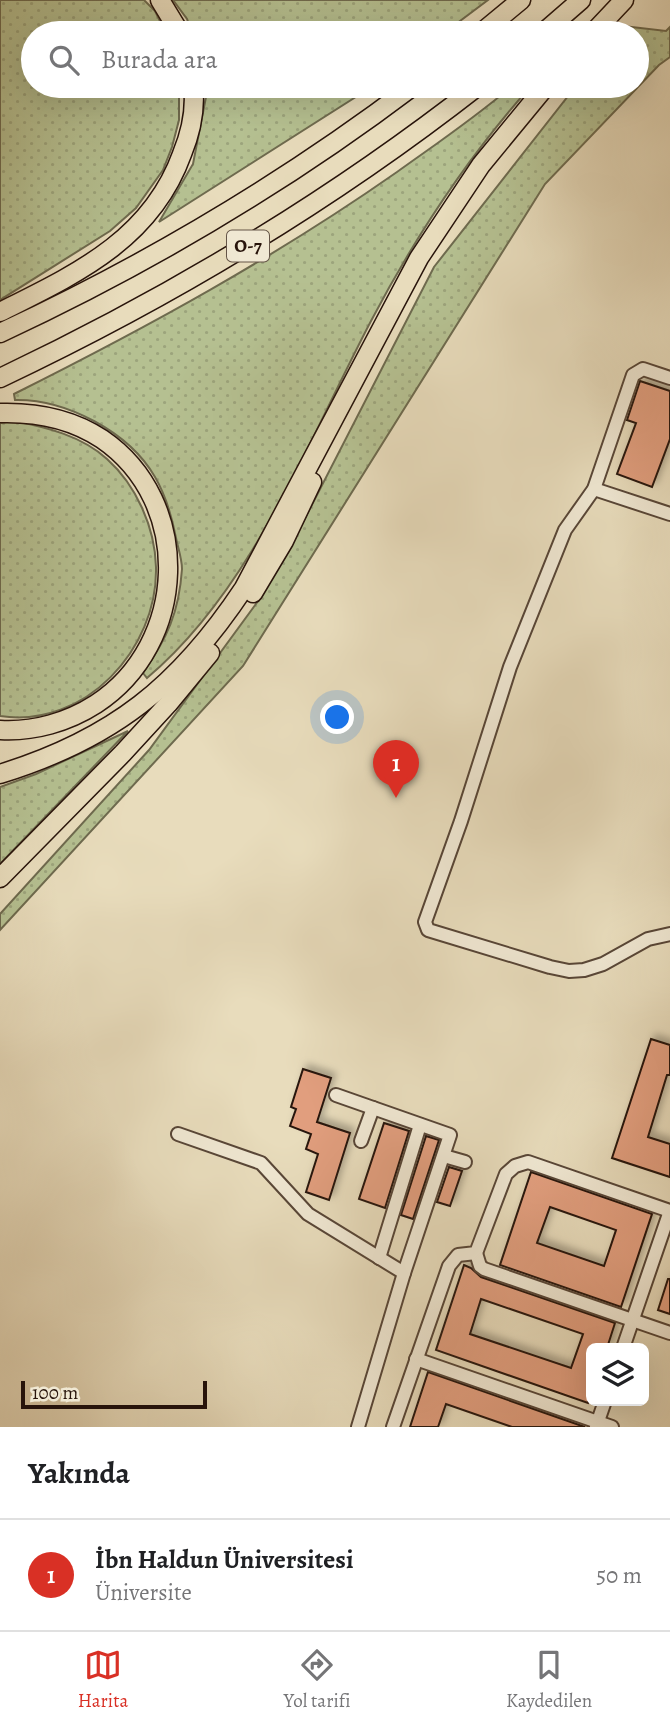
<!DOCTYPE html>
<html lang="tr">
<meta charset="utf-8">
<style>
body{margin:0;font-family:Alegreya,serif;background:#f2f2f2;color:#202124}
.controls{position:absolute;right:21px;bottom:21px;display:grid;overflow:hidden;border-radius:10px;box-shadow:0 7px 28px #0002}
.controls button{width:63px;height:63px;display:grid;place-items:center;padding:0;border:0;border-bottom:2px solid #e0e0e0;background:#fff;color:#202124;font:35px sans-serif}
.scale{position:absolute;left:21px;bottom:18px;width:186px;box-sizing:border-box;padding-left:7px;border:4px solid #28140b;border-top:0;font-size:19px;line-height:24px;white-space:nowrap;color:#28140b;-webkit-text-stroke:5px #f0e8d3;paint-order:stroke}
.you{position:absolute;left:338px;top:718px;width:24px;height:24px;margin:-18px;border:5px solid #fff;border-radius:50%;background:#1a73e8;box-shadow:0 0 0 10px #1a73e833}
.badge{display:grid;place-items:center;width:46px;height:46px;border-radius:50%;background:#d93025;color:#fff;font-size:23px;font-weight:700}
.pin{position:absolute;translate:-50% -58px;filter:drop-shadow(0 2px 4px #0008)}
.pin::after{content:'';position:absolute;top:37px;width:24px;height:21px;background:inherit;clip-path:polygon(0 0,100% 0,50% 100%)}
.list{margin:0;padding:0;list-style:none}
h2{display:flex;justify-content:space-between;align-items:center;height:91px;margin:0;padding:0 28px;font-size:30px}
h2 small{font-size:23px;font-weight:400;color:#757577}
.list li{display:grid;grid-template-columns:46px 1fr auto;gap:21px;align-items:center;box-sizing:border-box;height:112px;padding:0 28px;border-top:2px solid #e0e0e0}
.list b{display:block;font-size:26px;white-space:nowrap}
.list p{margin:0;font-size:23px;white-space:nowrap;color:#757577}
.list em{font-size:23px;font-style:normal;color:#757577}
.icon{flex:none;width:38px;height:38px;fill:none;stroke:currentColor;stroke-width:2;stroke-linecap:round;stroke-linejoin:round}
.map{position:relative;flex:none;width:670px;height:1427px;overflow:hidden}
.search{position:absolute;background:#fff;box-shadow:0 7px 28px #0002;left:21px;right:21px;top:21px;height:77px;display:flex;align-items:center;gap:18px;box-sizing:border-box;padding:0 24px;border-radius:38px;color:#757577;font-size:26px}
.sheet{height:203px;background:#fff}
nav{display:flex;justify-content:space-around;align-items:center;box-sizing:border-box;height:98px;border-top:2px solid #e0e0e0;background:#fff;font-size:19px;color:#757577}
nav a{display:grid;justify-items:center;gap:4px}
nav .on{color:#d93025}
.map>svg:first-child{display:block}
</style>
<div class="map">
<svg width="670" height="1427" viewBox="0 0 670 1427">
<defs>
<pattern id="grass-dots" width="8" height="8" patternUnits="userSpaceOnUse" patternTransform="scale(1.75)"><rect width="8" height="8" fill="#b5c091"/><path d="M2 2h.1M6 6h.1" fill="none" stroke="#9ca47c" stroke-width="1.8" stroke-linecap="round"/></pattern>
<filter id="shadow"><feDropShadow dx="4.5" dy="-4.5" stdDeviation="3.5" flood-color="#0004"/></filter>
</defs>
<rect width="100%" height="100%" fill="#e8dcbc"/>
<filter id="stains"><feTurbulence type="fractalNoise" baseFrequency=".00286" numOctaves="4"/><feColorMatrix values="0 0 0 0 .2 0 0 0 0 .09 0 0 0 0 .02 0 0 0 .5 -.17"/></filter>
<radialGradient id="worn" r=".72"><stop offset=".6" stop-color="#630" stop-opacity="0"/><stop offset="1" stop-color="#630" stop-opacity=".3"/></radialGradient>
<g fill="url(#grass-dots)" stroke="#6e6a4e" stroke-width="2">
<path d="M0 0H144L155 11 166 33H33V86H179V120L172 147 163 170 136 208 110 231 0 300Z"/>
<path d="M173 0H488L444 33H192L187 19Z"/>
<path d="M623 26 666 31 670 27V57L659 65 545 184 243 666 0 930V914L149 750 261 597 299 530 434 267 576 86H637V33H617Z"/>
<path d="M205 86H373L159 222 193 164 206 97Z"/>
<path d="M512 86H531C467 158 415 237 371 321 308 441 252 590 147 678L143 673C167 638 179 613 182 569 182 559 178 548 176 538 172 517 166 496 155 477 129 432 66 399 15 400L14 394C148 327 274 258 397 172 436 144 476 117 512 86Z"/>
<path d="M14 421C46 427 82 436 107 459 136 485 155 527 156 567 158 649 85 729 0 716V423Z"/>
<path d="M128 731 0 864V787L36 774Z"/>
</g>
<g fill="#e19e7e" stroke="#28140b" stroke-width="2" fill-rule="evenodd" filter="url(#shadow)">
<path d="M640 381 670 391V439L652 487 617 474 636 423 627 420Z"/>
<path d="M651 1039 670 1045V1075H667L648 1137 670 1144V1177L612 1158Z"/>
<path d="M303 1069 331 1078 317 1122 350 1133 329 1200 306 1192 318 1154 306 1149 311 1134 290 1126 296 1109 291 1107Z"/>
<path d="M384 1123 409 1131 385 1208 359 1199Z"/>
<path d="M426 1136 439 1140 413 1219 401 1215Z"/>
<path d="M449 1167 462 1171 450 1206 437 1202Z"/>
<path d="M531 1172 652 1214 621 1307 500 1265ZM550 1207 616 1230 604 1266 537 1243Z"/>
<path d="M464 1265 471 1268 481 1277 615 1323 607 1348H591V1394L588 1403 436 1350ZM481 1299 583 1334 571 1368 470 1334Z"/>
<path d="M668 1279H670V1314L658 1310Z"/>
<path d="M428 1372 585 1427H512L446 1404 438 1427H410Z"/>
</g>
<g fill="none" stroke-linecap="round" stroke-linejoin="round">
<g stroke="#584637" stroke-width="16">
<g id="minor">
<path d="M670 378 643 369 633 375 594 489 565 530 510 667 461 821 425 922 428 930 550 967 569 971 584 970 603 964 648 939 670 934"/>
<path d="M594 489 670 514"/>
<path d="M336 1095 450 1135 404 1273 358 1427"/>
<path d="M178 1134 261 1163 308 1214 404 1273"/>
<path d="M361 1141 373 1108"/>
<path d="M444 1156 465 1162"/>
<path d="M476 1253 480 1266 484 1269 670 1333"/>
<path d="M379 1258 420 1125"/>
<path d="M623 1348 670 1211"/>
<path d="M416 1359 612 1427"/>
<path d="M393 1427 449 1266 458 1255 476 1253 506 1174 515 1166 528 1162 670 1211"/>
<path d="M596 1427 605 1401"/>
</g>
</g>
<g stroke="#28140b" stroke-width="21">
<g id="highway">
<path d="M160 0 180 33"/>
<path d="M481 33 521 0"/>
<path d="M543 33 581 0"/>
<path d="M593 33 624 0"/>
<path d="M0 312C76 274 151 240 182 154 191 132 196 109 193 86"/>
<path d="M0 333C144 266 286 182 413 86"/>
<path d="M0 378C169 298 331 201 478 86"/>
<path d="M0 413C35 412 72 419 102 439 194 502 188 644 96 704 68 722 34 732 0 730"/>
<path d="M253 593 284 541 312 482"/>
<path d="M0 774C113 739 179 686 244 588L419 258 481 165 546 86"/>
<path d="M0 878 123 753 168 704 210 653"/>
</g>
</g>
<use href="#minor" stroke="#f0e8d3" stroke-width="12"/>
<use href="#highway" stroke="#e8dcbc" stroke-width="18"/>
</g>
<g text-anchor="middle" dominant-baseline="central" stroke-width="5" stroke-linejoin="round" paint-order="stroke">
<rect fill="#f0e8d3" stroke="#645447" stroke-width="2" x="227" y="230.5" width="42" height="31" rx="5"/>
<g font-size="19" font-weight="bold" fill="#28140b">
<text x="248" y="246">O-7</text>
</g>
</g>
<rect width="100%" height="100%" filter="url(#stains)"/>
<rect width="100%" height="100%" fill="url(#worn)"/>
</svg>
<div class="controls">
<button><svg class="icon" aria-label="layers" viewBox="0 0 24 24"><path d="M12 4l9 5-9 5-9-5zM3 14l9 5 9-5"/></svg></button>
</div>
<div class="scale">100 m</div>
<div class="you"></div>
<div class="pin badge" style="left:396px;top:798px">1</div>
<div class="search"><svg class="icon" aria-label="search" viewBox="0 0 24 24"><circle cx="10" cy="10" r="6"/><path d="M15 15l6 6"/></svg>Burada ara</div>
</div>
<section class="sheet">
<h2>Yakında<small></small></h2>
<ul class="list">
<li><span class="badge">1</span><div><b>İbn Haldun Üniversitesi</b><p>Üniversite</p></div><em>50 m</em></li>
</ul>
</section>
<nav>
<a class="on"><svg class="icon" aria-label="map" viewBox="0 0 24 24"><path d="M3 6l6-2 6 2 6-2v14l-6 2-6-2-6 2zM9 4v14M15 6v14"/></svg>Harita</a>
<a><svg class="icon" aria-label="directions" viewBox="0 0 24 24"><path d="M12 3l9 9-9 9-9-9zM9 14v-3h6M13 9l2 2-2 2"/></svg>Yol tarifi</a>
<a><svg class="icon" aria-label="saved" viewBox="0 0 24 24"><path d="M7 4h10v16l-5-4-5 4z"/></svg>Kaydedilen</a>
</nav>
